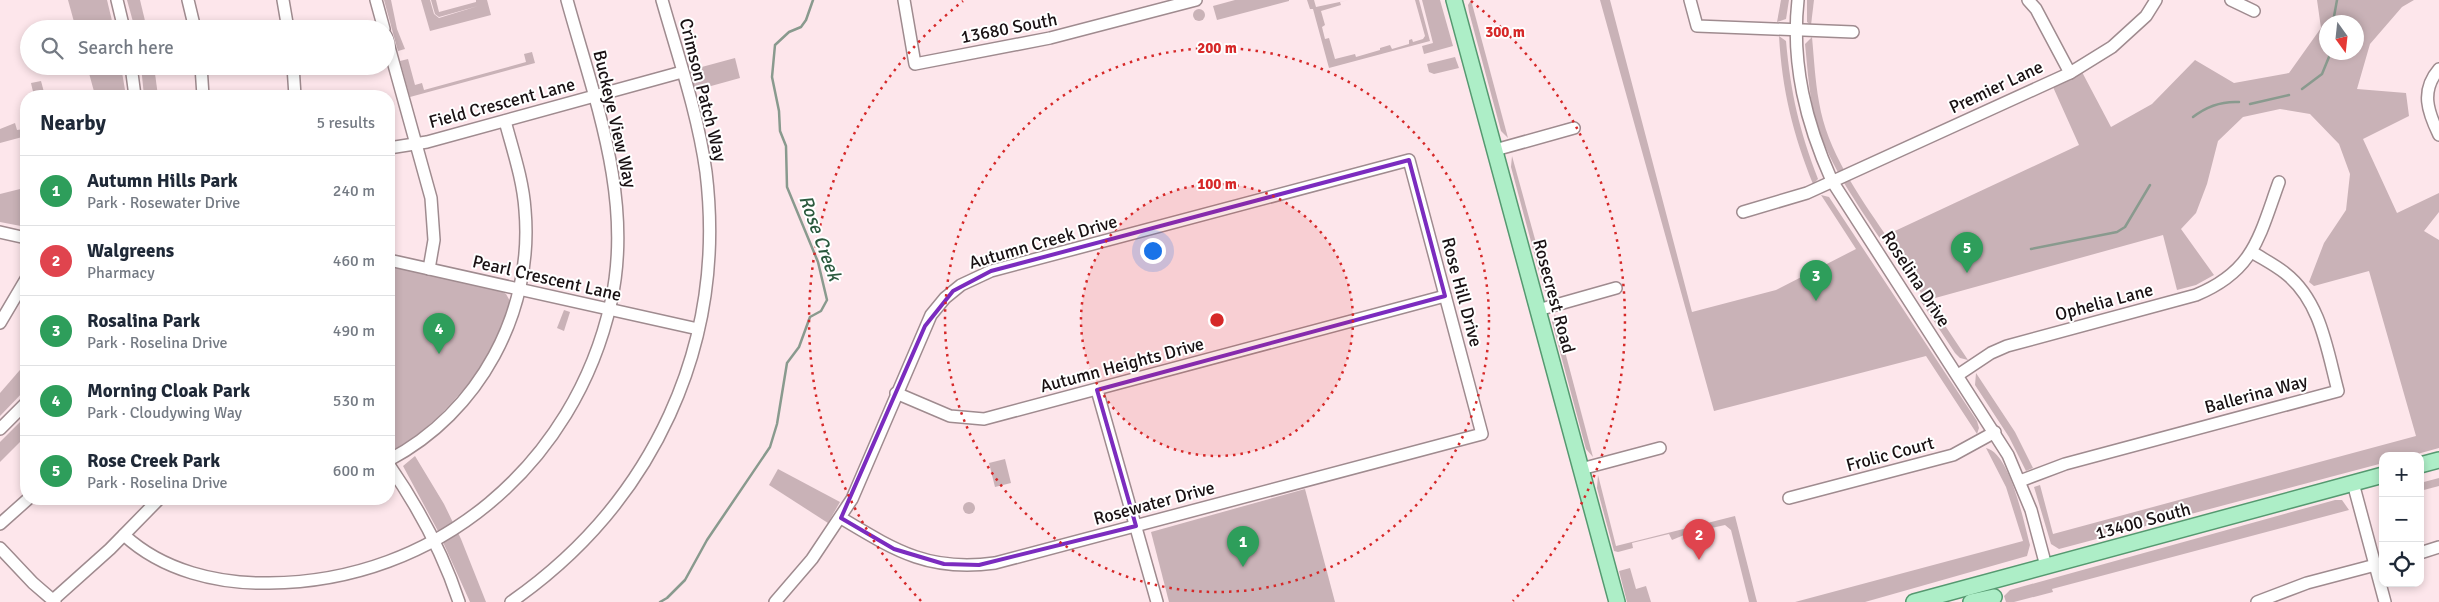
<!DOCTYPE html>
<meta charset="utf-8">
<style>
body{margin:0;font-family:Signika,sans-serif;background:#f6f6f7;color:#1f2937}
.controls{position:absolute;right:15px;bottom:15px;display:grid;overflow:hidden;border-radius:10px;box-shadow:0 2px 8px #0003}
.controls button{width:45px;height:45px;display:grid;place-items:center;padding:0;border:0;border-bottom:1px solid #e0e1e3;background:#fff;color:#1f2937;font:25px sans-serif}
.compass{position:absolute;left:2319px;top:15px;width:45px;height:45px;border-radius:50%;background:#fff;box-shadow:0 2px 8px #0003;rotate:165deg}
.you{position:absolute;left:1152px;top:250px;width:18px;height:18px;margin:-12px;border:4px solid #fff;border-radius:50%;background:#1a73e8;box-shadow:0 0 0 8px #1a73e833}
.badge{display:grid;place-items:center;width:32px;height:32px;border-radius:50%;background:#7c3aed;color:#fff;font-size:16px;font-weight:700}
.pin{position:absolute;translate:-50% -41px;filter:drop-shadow(0 1px 2px #0008)}
.pin::after{content:'';position:absolute;top:26px;width:18px;height:15px;background:inherit;clip-path:polygon(0 0,100% 0,50% 100%)}
.list{margin:0;padding:0;list-style:none}
h2{display:flex;justify-content:space-between;align-items:center;height:65px;margin:0;padding:0 20px;font-size:21px}
h2 small{font-size:16px;font-weight:400;color:#747a83}
.list li{display:grid;grid-template-columns:32px 1fr auto;gap:15px;align-items:center;box-sizing:border-box;height:70px;padding:0 20px;border-top:1px solid #e0e1e3}
.list b{display:block;font-size:19px;white-space:nowrap}
.list p{margin:0;font-size:16px;white-space:nowrap;color:#747a83}
.list em{font-size:16px;font-style:normal;color:#747a83}
.icon{flex:none;width:28px;height:28px;fill:none;stroke:currentColor;stroke-width:2;stroke-linecap:round;stroke-linejoin:round}
.map{position:relative;flex:none;width:2439px;height:602px;overflow:hidden}
.search{position:absolute;background:#fff;box-shadow:0 2px 8px #0003;left:20px;top:20px;width:375px;height:55px;display:flex;align-items:center;gap:12px;box-sizing:border-box;padding:0 18px;border-radius:28px;color:#747a83;font-size:19px}
.panel{position:absolute;background:#fff;box-shadow:0 2px 8px #0003;left:20px;top:90px;width:375px;height:415px;border-radius:20px}
.map>svg:first-child{display:block}
</style>
<div class="map">
<svg width="2439" height="602" viewBox="0 0 2439 602">
<rect width="100%" height="100%" fill="#fde6eb"/>
<g fill="#c9b2b7" fill-rule="evenodd">
<path d="M68 0H107L114 29H76Z"/>
<path d="M127 0H140L147 29H135Z"/>
<path d="M384 0H391L397 29 405 49 398 51Z"/>
<path d="M421 0H430L434 14 439 18 478 6 439 17 435 14 431 0H436L439 12 476 2V0H487L491 15 430 31Z"/>
<path d="M1235 0H1289V1L1217 20 1213 6Z"/>
<path d="M1307 0H1314L1316 7 1349 0 1340 2 1341 5 1321 11 1325 25 1322 27 1325 39 1329 38 1335 59 1355 54 1356 57 1380 50V48L1390 45 1392 49 1409 44V40L1412 39 1413 42 1423 39 1425 36 1415 0H1419L1430 41 1329 68 1313 9H1310Z"/>
<path d="M1422 0H1440L1453 46 1424 54 1422 46 1433 43Z"/>
<path d="M1471 0 1508 138 1501 131 1469 12 1468 5Z"/>
<path d="M1600 0H1610L1692 312 1776 290 1856 249 1821 195 1829 197 1977 421 1979 428 1977 434 1926 356 1714 411Z"/>
<path d="M1781 0H1789L1786 19 1777 22Z"/>
<path d="M1807 0H1814L1811 25 1807 22Z"/>
<path d="M2317 0H2414L2402 7 2370 44 2357 89 2406 93 2409 116 2363 139 2397 213 2439 193V212L2424 231 2439 240V448L2410 456H2383V463L2059 549 2051 544 2034 487 2040 485 2053 534 2416 436 2369 271 2314 286 2309 282 2324 243 2346 210 2350 174 2339 144 2310 114 2280 109 2243 117 2218 141 2207 184 2196 213 2181 229 2214 275 2196 285 2177 290 2163 235 1928 300 1968 360 1960 358 1955 353 1918 297 1921 293 1888 245 1879 237C1856 202 1831 167 1818 127 1809 100 1808 72 1805 44L1812 37C1814 58 1815 80 1819 102 1827 151 1858 194 1885 234L1882 237 2079 145 2053 87 2082 72 2111 127 2152 104 2195 60 2234 83 2289 73 2321 28ZM2326 22H2356V52H2326Z"/>
<circle cx="1199" cy="15" r="6"/>
<path d="M1779 36 1786 41C1791 95 1799 129 1818 179L1813 184C1793 134 1782 90 1779 36Z"/>
<path d="M532 52 535 63 410 97 400 61 408 59 415 85 422 83 424 90 526 62 524 54Z"/>
<path d="M1455 57 1459 68 1434 74 1429 72 1427 64Z"/>
<path d="M735 58 740 78 693 91 687 71Z"/>
<path d="M87 66H121L126 96H93L95 95Z"/>
<path d="M141 66H154L158 96H144Z"/>
<path d="M41 81 45 96H34L31 83Z"/>
<path d="M26 115V136L0 143V129L15 123 17 130 24 129 21 116Z"/>
<path d="M1512 156 1551 297 1544 290 1511 167Z"/>
<path d="M20 189 26 190V227L0 222V194Z"/>
<path d="M389 266 501 291 506 294 510 301C505 348 452 408 416 436 410 441 401 448 393 449L389 448Z"/>
<path d="M564 310 570 312 564 331 557 328Z"/>
<path d="M1555 314 1593 457 1586 449 1552 322Z"/>
<path d="M26 363V389L0 416V393Z"/>
<path d="M1976 373 2015 432 2033 468 2026 471 2009 437 1975 385Z"/>
<path d="M26 416V436L0 462V442Z"/>
<path d="M1986 448C2010 453 2024 523 2030 545L2027 556 1865 602H1795L2023 541 2006 487Z"/>
<path d="M415 456 444 504 461 539 486 602H470L438 531 403 466Z"/>
<path d="M1005 459 1011 483 995 487 989 463Z"/>
<path d="M778 469 840 502 828 523 769 485Z"/>
<path d="M1598 475 1616 546 1735 516 1757 602H1749L1731 530 1725 525 1689 533 1672 540 1669 534 1632 543 1633 548 1618 552 1614 551 1597 488Z"/>
<path d="M2439 478V486L2420 491V483Z"/>
<path d="M1305 489 1335 602H1169L1151 532Z"/>
<path d="M2335 500H2342L2349 510 2052 589 2053 592 2014 602H2006L2004 596 2010 590Z"/>
<circle cx="969" cy="508" r="6"/>
<path d="M1630 568 1636 589 1646 586 1651 602H1627L1619 571Z"/>
</g>
<g fill="none" stroke-linecap="round" stroke-linejoin="round">
<g stroke="#899a8e" stroke-width="2.5">
<path d="M2333 22 2337 0"/>
<path d="M2302 89 2322 74 2331 52"/>
<path d="M2250 104 2289 95"/>
<path d="M2193 117C2207 106 2221 101 2239 102"/>
<path d="M2031 249 2117 232 2125 227 2150 185"/>
<path d="M660 602 667 598 685 580 707 540 770 447 777 424 787 363 799 347 810 317 821 311 827 300 818 262 787 187 786 146 780 131 779 111 772 77 775 45 789 32 801 27 806 20 813 0"/>
</g>
<g stroke="#9f8b8f" stroke-width="14">
<g id="minor">
<path d="M117 0 124 29"/>
<path d="M188 0 195 29"/>
<path d="M283 0 288 29"/>
<path d="M376 0 384 29"/>
<path d="M904 0 915 64 1050 38 1196 0"/>
<path d="M1690 0 1697 26 1853 32"/>
<path d="M1798 0C1791 64 1806 123 1832 181L2008 455 2031 510 2046 566"/>
<path d="M2028 0 2036 9 2070 73"/>
<path d="M2231 0 2254 11"/>
<path d="M386 36 431 198 434 240 429 269"/>
<path d="M131 66 135 96"/>
<path d="M201 66 203 96"/>
<path d="M293 66 295 96"/>
<path d="M2439 69C2420 91 2428 112 2439 135"/>
<path d="M389 148 427 142 682 72"/>
<path d="M1495 150 1574 128"/>
<path d="M1743 212 1807 193 2070 73 2112 47 2146 16 2156 0"/>
<path d="M0 232 26 238"/>
<path d="M389 260 698 329"/>
<path d="M1538 310 1616 288"/>
<path d="M0 323 26 279"/>
<path d="M1958 375 1991 353 2007 346 2196 295C2254 271 2259 237 2279 182"/>
<path d="M1097 390 1157 602"/>
<path d="M896 393 950 416 984 419 1445 296"/>
<path d="M0 429 26 403"/>
<path d="M389 460C479 413 534 312 525 210 523 180 513 151 505 121"/>
<path d="M389 465C418 507 443 553 459 602"/>
<path d="M1581 469 1660 448"/>
<path d="M2020 481 2065 464 2338 391C2327 350 2321 301 2285 273 2275 265 2263 259 2252 252"/>
<path d="M2353 483 2385 602"/>
<path d="M1789 498 1953 455 1995 432"/>
<path d="M0 524 28 499"/>
<path d="M124 535C163 571 218 584 269 583 437 582 575 464 611 302 634 199 594 98 567 0"/>
<path d="M0 548 33 583 55 602"/>
<path d="M2420 553 2439 547"/>
<path d="M53 600 110 549 159 499"/>
<path d="M511 602C653 503 727 345 706 172 698 114 678 56 662 0"/>
<path d="M775 602 812 559 852 499 931 315 945 298 961 285 991 271 1409 160 1482 434 995 563C929 572 896 551 841 518"/>
<path d="M2257 602 2307 583 2383 563"/>
</g>
</g>
<g stroke="#559970" stroke-width="18">
<g id="major">
<path d="M1454 0 1617 602"/>
<path d="M2420 465 2439 460"/>
<path d="M1914 602 2383 475"/>
<path d="M1971 602 1994 597"/>
</g>
</g>
<use href="#minor" stroke="#fff" stroke-width="11"/>
<use href="#major" stroke="#adeec7" stroke-width="15"/>
</g>
<path fill="none" stroke="#7b2cbf" stroke-width="4" stroke-linejoin="round" d="M1409 160 1445 296 1097 390 1136 526 979 565 944 564 894 549 841 518 925 326 953 291 991 271Z"/>
<circle cx="1217" cy="320" r="136" fill="#d62828" fill-opacity=".12"/>
<g fill="none" stroke="#d62828" stroke-width="2.5" stroke-dasharray="2.5 5">
<circle cx="1217" cy="320" r="136"/>
<circle cx="1217" cy="320" r="272"/>
<path d="M921 601A408 408 0 0 1 963 1M1471 1A408 408 0 0 1 1513 601"/>
</g>
<g text-anchor="middle" dominant-baseline="central" stroke-width="4" stroke-linejoin="round" paint-order="stroke">
<g font-size="18" fill="#191113" stroke="#fff">
<text transform="translate(1009 28) rotate(-11)">13680 South</text>
<text transform="translate(1996 87) rotate(-25)">Premier Lane</text>
<text transform="translate(703 90) rotate(76)">Crimson Patch Way</text>
<text transform="translate(502 103) rotate(-15)">Field Crescent Lane</text>
<text transform="translate(615 119) rotate(77)">Buckeye View Way</text>
<text transform="translate(1043 242) rotate(-16)">Autumn Creek Drive</text>
<text transform="translate(547 278) rotate(13)">Pearl Crescent Lane</text>
<text transform="translate(1916 279) rotate(57)">Roselina Drive</text>
<text transform="translate(1462 292) rotate(75)">Rose Hill Drive</text>
<text transform="translate(1554 296) rotate(75)">Rosecrest Road</text>
<text transform="translate(2104 302) rotate(-15)">Ophelia Lane</text>
<text transform="translate(1122 365) rotate(-15)">Autumn Heights Drive</text>
<text transform="translate(2256 394) rotate(-15)">Ballerina Way</text>
<text transform="translate(1890 454) rotate(-15)">Frolic Court</text>
<text transform="translate(1154 503) rotate(-15)">Rosewater Drive</text>
<text transform="translate(2143 521) rotate(-15)">13400 South</text>
</g>
<g font-size="19" font-style="italic" fill="#2a593d" stroke="#fff">
<text transform="translate(820 238) rotate(70)">Rose Creek</text>
</g>
</g>
<circle cx="1217" cy="320" r="8" fill="#d62828" stroke="#fff" stroke-width="2.5"/>
<g font-size="15" text-anchor="middle" font-weight="bold" fill="#d62828" stroke="#fff" stroke-width="4" stroke-linejoin="round" paint-order="stroke">
<text x="1505" y="37">300 m</text>
<text x="1217" y="53">200 m</text>
<text x="1217" y="189">100 m</text>
</g>
</svg>
<div class="controls">
<button>+</button>
<button>−</button>
<button><svg class="icon" aria-label="locate" viewBox="0 0 24 24"><circle cx="12" cy="12" r="6"/><path d="M12 2v4M12 18v4M2 12h4M18 12h4"/></svg></button>
</div>
<svg class="compass" viewBox="-18 -18 36 36"><path d="M0-13l5 13h-10z" fill="#e53935"/><path d="M0 13l5-13h-10z" fill="#747a83"/></svg>
<div class="you"></div>
<div class="pin badge" style="left:1243px;top:567px;background:#2e9e5b">1</div>
<div class="pin badge" style="left:1699px;top:560px;background:#e0444e">2</div>
<div class="pin badge" style="left:1816px;top:301px;background:#2e9e5b">3</div>
<div class="pin badge" style="left:439px;top:354px;background:#2e9e5b">4</div>
<div class="pin badge" style="left:1967px;top:273px;background:#2e9e5b">5</div>
<div class="search"><svg class="icon" aria-label="search" viewBox="0 0 24 24"><circle cx="10" cy="10" r="6"/><path d="M15 15l6 6"/></svg>Search here</div>
<section class="panel">
<h2>Nearby<small>5 results</small></h2>
<ul class="list">
<li><span class="badge" style="background:#2e9e5b">1</span><div><b>Autumn Hills Park</b><p>Park · Rosewater Drive</p></div><em>240 m</em></li>
<li><span class="badge" style="background:#e0444e">2</span><div><b>Walgreens</b><p>Pharmacy</p></div><em>460 m</em></li>
<li><span class="badge" style="background:#2e9e5b">3</span><div><b>Rosalina Park</b><p>Park · Roselina Drive</p></div><em>490 m</em></li>
<li><span class="badge" style="background:#2e9e5b">4</span><div><b>Morning Cloak Park</b><p>Park · Cloudywing Way</p></div><em>530 m</em></li>
<li><span class="badge" style="background:#2e9e5b">5</span><div><b>Rose Creek Park</b><p>Park · Roselina Drive</p></div><em>600 m</em></li>
</ul>
</section>
</div>
